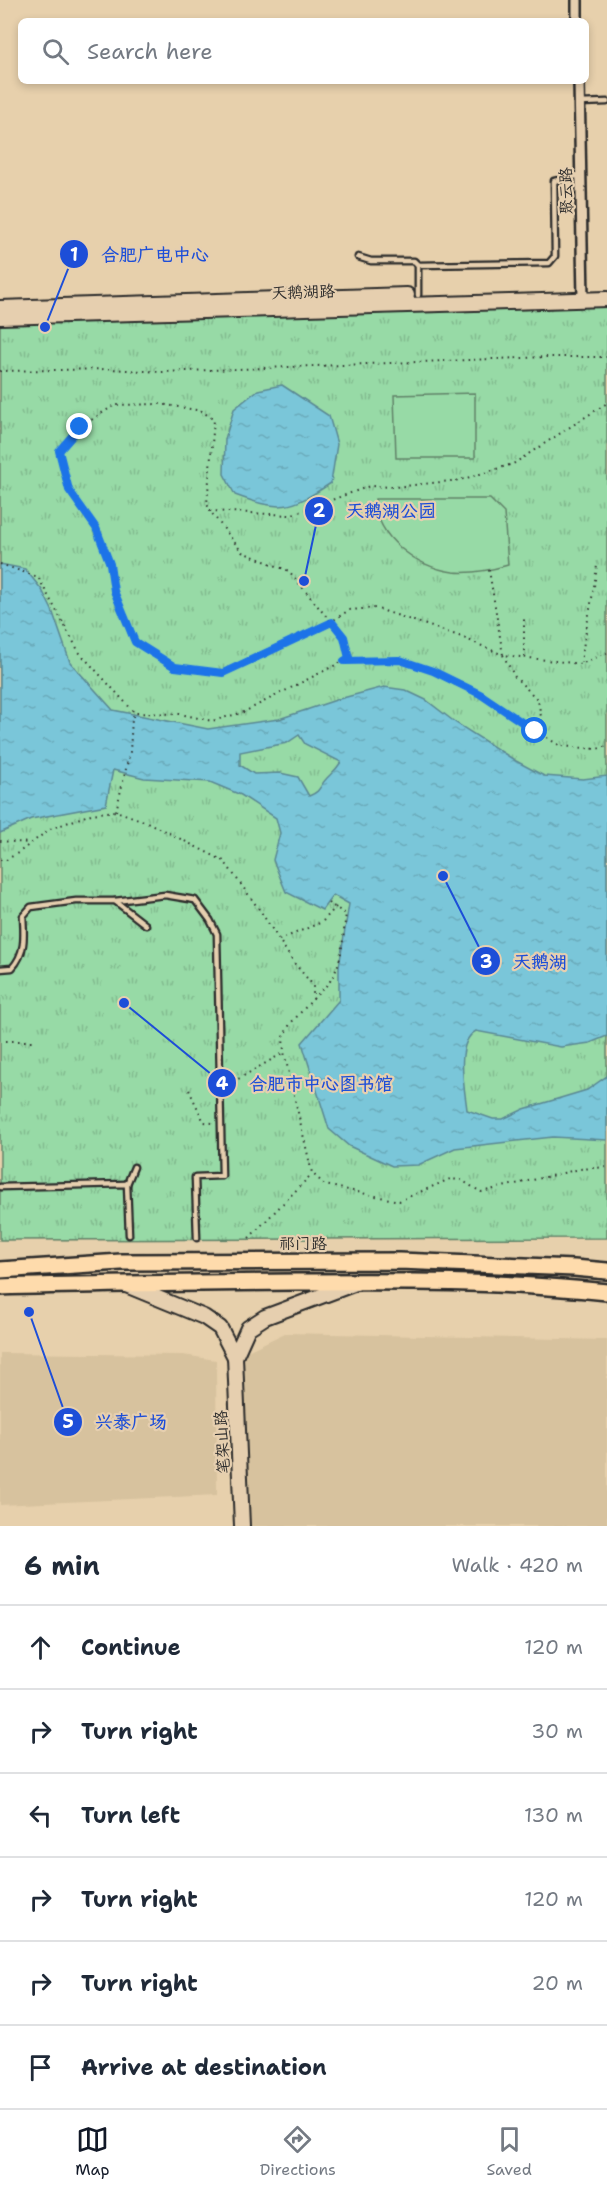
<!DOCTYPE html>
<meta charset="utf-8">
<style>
body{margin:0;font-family:"Shantell Sans","LXGW WenKai TC",sans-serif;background:#f2f2f3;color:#1f2937}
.stop{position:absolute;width:18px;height:18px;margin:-14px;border:4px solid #1a73e8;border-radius:50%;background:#fff}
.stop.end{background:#1a73e8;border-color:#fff;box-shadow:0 2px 6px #0008}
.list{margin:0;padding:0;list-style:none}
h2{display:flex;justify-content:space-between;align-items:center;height:78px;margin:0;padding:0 24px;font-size:26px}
h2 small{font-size:20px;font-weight:400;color:#747a83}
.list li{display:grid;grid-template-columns:39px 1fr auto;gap:18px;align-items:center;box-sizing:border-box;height:84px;padding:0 24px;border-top:2px solid #e0e1e3}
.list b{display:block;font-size:22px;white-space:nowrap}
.list em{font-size:20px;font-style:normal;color:#747a83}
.icon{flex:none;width:33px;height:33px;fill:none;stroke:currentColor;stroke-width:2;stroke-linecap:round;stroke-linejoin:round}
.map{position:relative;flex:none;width:607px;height:1526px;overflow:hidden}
.search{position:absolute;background:#fff;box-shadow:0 3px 9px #0003;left:18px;right:18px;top:18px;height:66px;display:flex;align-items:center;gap:15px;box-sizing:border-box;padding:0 21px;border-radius:9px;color:#747a83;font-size:22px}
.sheet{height:582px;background:#fff}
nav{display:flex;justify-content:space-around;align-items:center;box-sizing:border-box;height:84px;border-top:2px solid #e0e1e3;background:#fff;font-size:16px;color:#747a83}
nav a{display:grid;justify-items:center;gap:3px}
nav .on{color:#111827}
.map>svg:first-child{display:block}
</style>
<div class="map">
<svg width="607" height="1526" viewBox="0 0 607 1526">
<defs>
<pattern id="grass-tufts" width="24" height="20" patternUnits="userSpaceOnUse" patternTransform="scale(1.5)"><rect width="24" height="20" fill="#97daa6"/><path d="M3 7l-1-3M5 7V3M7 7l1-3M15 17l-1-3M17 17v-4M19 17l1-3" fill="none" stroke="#82bb8f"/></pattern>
<pattern id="water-ripples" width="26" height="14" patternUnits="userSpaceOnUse" patternTransform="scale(1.5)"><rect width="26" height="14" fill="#7ac6d9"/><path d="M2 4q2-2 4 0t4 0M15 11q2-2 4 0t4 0" fill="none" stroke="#6aaaba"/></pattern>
</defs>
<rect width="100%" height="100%" fill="#e7d0ac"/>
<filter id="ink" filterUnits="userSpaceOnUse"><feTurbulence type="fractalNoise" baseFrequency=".0167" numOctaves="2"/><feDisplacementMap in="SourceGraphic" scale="12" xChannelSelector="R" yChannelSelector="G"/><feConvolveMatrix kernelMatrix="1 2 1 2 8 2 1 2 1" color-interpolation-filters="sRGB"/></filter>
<g filter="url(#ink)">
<g fill="#d7c29e">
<path d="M285 1333 607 1340V1526H242L235 1357Z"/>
<path d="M0 1353 183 1355 216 1360 217 1495 0 1505Z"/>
</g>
<path fill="url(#grass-tufts)" stroke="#618268" stroke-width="1.5" d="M607 299V1238L0 1240V317Z"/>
<g fill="#97daa6" stroke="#618268" stroke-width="1.5">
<path d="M475 393V458H396L394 395Z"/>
<path d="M375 499H490L504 513 508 565C491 570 472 574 453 572 417 567 376 538 375 499Z"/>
</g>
<g fill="url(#water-ripples)" stroke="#5a8893" stroke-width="1.5" fill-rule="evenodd">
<path d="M282 385 329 416 337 444 331 483C290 510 281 512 235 495L224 474 225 439 234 409 258 390Z"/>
<path d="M0 564 25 569 42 590 52 610 70 662 113 710 208 729 279 719 339 699 384 687 405 690 426 700 456 723 516 761 544 776 583 779 607 776V1036L590 1043 561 1047 476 1031C454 1043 465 1089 467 1110L493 1119H503L524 1109 587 1090 607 1076V1140L553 1137 455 1148 418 1165 392 1166 349 1146 329 1129 302 1043 339 1000V967L349 904 333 895 322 910 286 892 273 860 280 833 276 818 241 795 210 782 144 778 113 770 106 805 31 819 0 833ZM299 735 305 744 341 762C336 770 333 772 327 778 319 786 322 791 309 796L298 777 280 773 254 774 240 765V752L287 743Z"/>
</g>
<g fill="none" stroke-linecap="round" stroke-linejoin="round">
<g stroke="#2b2b2b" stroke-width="9">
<g id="lane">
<path d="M580 103 607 102"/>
<path d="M358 257 371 261H414L418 265 549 263 555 256 554 181 581 175"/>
<path d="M418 265V295"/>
<path d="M115 901 165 895 195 900 210 920 217 934 222 1176 195 1177 197 1238"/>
<path d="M0 969 12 968C26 953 24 935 23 916L31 907 76 901H115L146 925"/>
<path d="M127 1184 134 1167"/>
<path d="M0 1187 127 1184 129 1235"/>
</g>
</g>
<g stroke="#2b2b2b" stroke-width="14">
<g id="street">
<path d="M577 0V21"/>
<path d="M579 81 583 299"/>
</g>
</g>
<g stroke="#2b2b2b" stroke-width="18">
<g id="secondary">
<path d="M0 308 407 295"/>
<path d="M0 317 607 299"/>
<path d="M126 1285 204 1317 220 1328 235 1357 248 1328 265 1317 356 1283"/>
<path d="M235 1357 242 1526"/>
</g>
</g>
<g stroke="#2b2b2b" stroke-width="20">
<g id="primary">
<path d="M0 1270 121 1262 399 1261 574 1268 607 1271"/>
<path d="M0 1287C99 1284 198 1283 297 1282 400 1281 504 1281 607 1292"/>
</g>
</g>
<g stroke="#2b2b2b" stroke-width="2" stroke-dasharray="1.5 4.5" stroke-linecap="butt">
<path d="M0 371 110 369 161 372 546 357H607"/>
<path d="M0 564 38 577 79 652 135 713 180 714 212 721 244 712 349 658 343 637 289 571 242 552 210 511"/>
<path d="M489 570 503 655 581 664 607 653"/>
<path d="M524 657V617"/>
<path d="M345 661 400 660 433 671 480 694 535 731 561 746 597 749 607 746"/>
<path d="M581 663C585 630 593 599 597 565"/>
<path d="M535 731 542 722 538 700 515 677 503 655 459 636 375 608 349 610 325 626 223 673 175 667 135 642 114 591 110 564 96 528 69 490 59 451 80 427 115 405 160 404 202 411 214 420 207 504 210 511 290 515 370 486 395 487 460 480 513 464 607 403"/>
<path d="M116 811 130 752 132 719 134 714"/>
<path d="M0 841 30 843"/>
<path d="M0 860H6L18 853 50 829 91 814 116 811 147 822 224 861 261 912 294 963 313 985V999L290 1024 283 1037 284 1052 312 1173 325 1185 399 1201 450 1179 461 1180 481 1192 580 1169 607 1167"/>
<path d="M279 940 322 922 336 907"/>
<path d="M313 999C319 992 329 984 332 978 343 960 343 934 346 914L328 903"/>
<path d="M6 1041H34"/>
<path d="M228 1085 283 1053"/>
<path d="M189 1090 204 1122 213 1123"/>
<path d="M249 1238 312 1174"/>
</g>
<use href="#lane" stroke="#e6cfaf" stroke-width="4.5"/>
<use href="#street" stroke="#e6cfaf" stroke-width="9"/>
<use href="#secondary" stroke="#e6cfaf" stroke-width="14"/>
<use href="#primary" stroke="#fedbac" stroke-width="15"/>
</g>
</g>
<g fill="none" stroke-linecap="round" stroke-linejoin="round" filter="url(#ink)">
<path stroke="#1a73e8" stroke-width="8" d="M80 427 59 451 69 490 96 528 110 564 114 591 135 642 175 667 223 673 332 622 344 637 349 658 344 661 400 660 433 671 480 694 535 731"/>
</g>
<g text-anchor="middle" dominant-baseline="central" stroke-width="4.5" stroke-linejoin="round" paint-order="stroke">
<g font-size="16" fill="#2b2b2b" stroke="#e6cfaf">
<text transform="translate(566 191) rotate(-91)">聚云路</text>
<text transform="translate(303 292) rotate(-2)">天鹅湖路</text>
<text x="303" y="1243">祁门路</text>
<text transform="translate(222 1442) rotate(-93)">笔架山路</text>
</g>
</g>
<path fill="none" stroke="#1d4ed8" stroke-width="2" d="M45 327L74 254M304 581L319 511M443 876L486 961M124 1003L222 1083M29 1312L68 1422"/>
<g fill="#1d4ed8" stroke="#e6cfaf" stroke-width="2">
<circle cx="45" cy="327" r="6"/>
<circle cx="304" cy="581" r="6"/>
<circle cx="443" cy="876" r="6"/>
<circle cx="124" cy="1003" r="6"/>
<circle cx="29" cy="1312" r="6"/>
<circle cx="74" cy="254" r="15"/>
<circle cx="319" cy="511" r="15"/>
<circle cx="486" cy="961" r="15"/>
<circle cx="222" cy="1083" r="15"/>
<circle cx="68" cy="1422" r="15"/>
</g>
<g font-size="18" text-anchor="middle" font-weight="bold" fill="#fff">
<text x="74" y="261">1</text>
<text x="319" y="517">2</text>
<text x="486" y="968">3</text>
<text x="222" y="1090">4</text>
<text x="68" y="1428">5</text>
</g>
<g font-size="18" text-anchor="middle" font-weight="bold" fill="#1d4ed8" stroke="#e6cfaf" stroke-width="4.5" stroke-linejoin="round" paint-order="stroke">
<text x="155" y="261">合肥广电中心</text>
<text x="391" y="517">天鹅湖公园</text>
<text x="540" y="968">天鹅湖</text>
<text x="321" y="1090">合肥市中心图书馆</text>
<text x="131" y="1428">兴泰广场</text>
</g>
</svg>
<div class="stop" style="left:535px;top:731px"></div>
<div class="stop end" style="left:80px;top:427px"></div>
<div class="search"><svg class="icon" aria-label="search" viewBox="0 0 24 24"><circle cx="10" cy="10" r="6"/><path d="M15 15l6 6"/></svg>Search here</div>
</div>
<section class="sheet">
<h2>6 min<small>Walk · 420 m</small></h2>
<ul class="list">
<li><svg class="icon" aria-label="ahead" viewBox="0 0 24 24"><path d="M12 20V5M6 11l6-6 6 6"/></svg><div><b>Continue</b></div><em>120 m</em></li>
<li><svg class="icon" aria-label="right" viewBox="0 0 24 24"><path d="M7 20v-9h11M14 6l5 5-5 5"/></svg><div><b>Turn right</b></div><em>30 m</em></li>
<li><svg class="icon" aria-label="left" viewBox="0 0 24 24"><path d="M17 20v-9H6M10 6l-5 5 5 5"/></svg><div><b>Turn left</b></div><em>130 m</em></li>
<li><svg class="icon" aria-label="right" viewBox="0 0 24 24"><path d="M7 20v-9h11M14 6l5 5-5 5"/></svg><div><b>Turn right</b></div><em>120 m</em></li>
<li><svg class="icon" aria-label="right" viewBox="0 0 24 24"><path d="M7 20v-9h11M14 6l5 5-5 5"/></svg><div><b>Turn right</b></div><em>20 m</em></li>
<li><svg class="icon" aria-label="arrive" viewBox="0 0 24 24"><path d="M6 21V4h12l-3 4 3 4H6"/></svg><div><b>Arrive at destination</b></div></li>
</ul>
</section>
<nav>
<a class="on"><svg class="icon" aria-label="map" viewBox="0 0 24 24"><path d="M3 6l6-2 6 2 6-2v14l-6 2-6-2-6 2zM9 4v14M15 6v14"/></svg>Map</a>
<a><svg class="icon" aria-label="directions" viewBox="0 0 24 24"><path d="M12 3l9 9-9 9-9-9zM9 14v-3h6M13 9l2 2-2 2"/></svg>Directions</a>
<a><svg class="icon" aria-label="saved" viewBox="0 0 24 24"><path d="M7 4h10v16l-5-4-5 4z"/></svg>Saved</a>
</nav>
